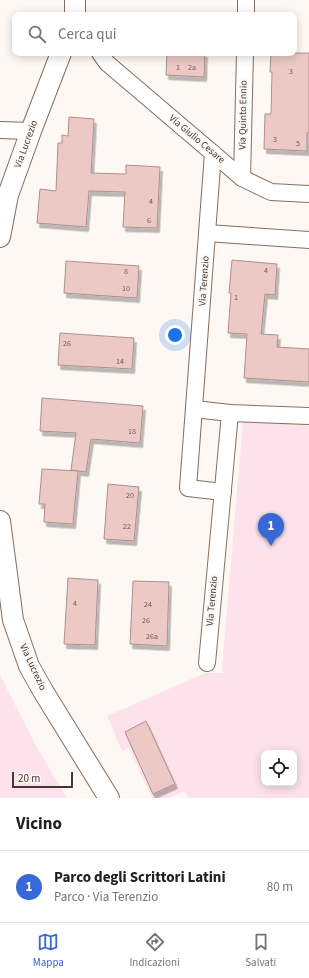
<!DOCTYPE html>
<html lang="it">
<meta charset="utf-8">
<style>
body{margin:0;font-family:"Source Sans 3",sans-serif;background:#f2f2f2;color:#202124}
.controls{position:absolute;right:12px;bottom:12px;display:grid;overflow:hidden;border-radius:8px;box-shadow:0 2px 10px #0003}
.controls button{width:36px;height:36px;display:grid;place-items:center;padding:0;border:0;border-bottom:1px solid #e0e0e0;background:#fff;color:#202124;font:20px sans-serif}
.scale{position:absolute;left:12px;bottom:10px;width:61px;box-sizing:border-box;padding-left:4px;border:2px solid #443931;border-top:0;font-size:11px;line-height:14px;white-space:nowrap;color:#443931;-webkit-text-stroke:3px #fdf8f4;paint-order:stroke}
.you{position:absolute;left:175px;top:335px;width:14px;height:14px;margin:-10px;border:3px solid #fff;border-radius:50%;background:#1a73e8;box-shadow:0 0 0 6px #1a73e833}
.badge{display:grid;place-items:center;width:26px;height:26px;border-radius:50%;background:#3867d7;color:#fff;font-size:13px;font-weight:700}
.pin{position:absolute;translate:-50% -33px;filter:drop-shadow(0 1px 2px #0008)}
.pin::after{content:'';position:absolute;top:21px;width:14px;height:12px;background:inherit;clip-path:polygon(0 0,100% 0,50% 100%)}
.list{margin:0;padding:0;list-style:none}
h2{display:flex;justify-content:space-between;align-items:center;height:52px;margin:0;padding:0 16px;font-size:17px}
h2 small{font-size:13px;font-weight:400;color:#757577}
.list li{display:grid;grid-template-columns:26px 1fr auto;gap:12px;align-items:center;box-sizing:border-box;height:72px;padding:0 16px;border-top:1px solid #e0e0e0}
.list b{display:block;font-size:15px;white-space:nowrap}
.list p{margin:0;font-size:13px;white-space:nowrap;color:#757577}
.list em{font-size:13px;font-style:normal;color:#757577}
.icon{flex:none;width:22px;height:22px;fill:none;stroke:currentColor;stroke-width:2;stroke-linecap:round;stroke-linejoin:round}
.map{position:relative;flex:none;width:309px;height:798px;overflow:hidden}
.search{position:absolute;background:#fff;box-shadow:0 2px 10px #0003;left:12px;right:12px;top:12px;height:44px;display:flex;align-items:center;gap:10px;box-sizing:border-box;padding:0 14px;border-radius:8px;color:#757577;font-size:15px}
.sheet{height:124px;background:#fff}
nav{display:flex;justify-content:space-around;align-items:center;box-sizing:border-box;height:56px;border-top:1px solid #e0e0e0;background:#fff;font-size:11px;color:#757577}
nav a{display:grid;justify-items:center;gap:2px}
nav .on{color:#3867d7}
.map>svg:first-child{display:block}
</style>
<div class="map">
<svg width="309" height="798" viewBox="0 0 309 798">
<defs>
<filter id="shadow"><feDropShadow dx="2.5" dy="4.5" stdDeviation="0" flood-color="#0004"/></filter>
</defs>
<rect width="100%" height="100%" fill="#fdf8f4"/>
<g fill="#fde2eb" fill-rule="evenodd">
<path d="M243 421 309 424V798H188L185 791 169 798H152L129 748 122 751 107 716 205 673H223L222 669ZM264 753H294V783H264Z"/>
<path d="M0 675 36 746 67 798H0Z"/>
</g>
<g fill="#ecc9c4" stroke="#b08f8a" filter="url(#shadow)">
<path d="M167 53H205L204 77 166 75Z"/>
<path d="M271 53H309V133H307V151L264 149 265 114H271L272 72H270Z"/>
<path d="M69 117 94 119 91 173 126 174V165L160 167 157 228 123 227 125 192 89 191 86 227 37 223 40 189 56 191 58 143H62V135L68 136Z"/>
<path d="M232 260 277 264 275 295 265 294 261 334 278 335 277 347 309 349V382L244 378 247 334 228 333 231 293H229Z"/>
<path d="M66 261 139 266 137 298 64 293Z"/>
<path d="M60 333 134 338 132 369 58 365Z"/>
<path d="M42 398 143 406 140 443 91 439 86 472 71 470 76 433 40 431Z"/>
<path d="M42 469 78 471 73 524 44 522 45 504H39Z"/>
<path d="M108 484 139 487 134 541 104 539Z"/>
<path d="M68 578 98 580 95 645 64 644Z"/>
<path d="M133 581 169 582 167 646 130 644Z"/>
<path d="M146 721 175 784 153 794 125 732Z"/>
</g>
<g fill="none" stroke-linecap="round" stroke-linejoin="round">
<g stroke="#866e5c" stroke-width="18">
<g id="minor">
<path d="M246 15V0"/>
<path d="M100 53 107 63 242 178 271 192 309 194"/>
<path d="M0 130 31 131"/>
<path d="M213 153 188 488 223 492"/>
<path d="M242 178 245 53"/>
<path d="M207 233 309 240"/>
<path d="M194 409 230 413 309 416"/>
<path d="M207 663 230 413"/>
</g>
</g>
<g stroke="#866e5c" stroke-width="22">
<g id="tertiary">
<path d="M75 15V0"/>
<path d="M0 237 8 195 31 131 61 53"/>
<path d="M0 521 13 620 29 666 43 691 109 798"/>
</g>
</g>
<use href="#minor" stroke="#fff" stroke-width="16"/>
<use href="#tertiary" stroke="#fff" stroke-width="20"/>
</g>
<g text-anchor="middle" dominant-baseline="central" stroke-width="4" stroke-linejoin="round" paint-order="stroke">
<g font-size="8" fill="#6e5d56">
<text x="178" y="67">1</text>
<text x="192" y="67">2a</text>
<text x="291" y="71">3</text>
<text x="275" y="139">3</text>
<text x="298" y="143">5</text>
<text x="151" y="201">4</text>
<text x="149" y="220">6</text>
<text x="266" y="270">4</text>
<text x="126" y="271">8</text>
<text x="126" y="288">10</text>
<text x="236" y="297">1</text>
<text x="67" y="343">26</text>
<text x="120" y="361">14</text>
<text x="132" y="431">18</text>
<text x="130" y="495">20</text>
<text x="127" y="526">22</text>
<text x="75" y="603">4</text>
<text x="148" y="604">24</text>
<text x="146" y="620">26</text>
<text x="152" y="636">26a</text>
</g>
<g font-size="10" fill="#443931" stroke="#fdf8f4">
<text transform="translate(243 115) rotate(-89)">Via Quinto Ennio</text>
<text transform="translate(197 139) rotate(40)">Via Giulio Cesare</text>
<text transform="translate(26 144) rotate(-70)">Via Lucrezio</text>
<text transform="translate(204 281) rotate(-86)">Via Terenzio</text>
<text transform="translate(212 601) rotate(-85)">Via Terenzio</text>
<text transform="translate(33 667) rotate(65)">Via Lucrezio</text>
</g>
</g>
</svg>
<div class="controls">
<button><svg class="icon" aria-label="locate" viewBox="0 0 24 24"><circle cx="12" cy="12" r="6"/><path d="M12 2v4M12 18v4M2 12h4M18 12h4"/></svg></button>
</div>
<div class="scale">20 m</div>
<div class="you"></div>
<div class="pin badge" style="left:271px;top:546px">1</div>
<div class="search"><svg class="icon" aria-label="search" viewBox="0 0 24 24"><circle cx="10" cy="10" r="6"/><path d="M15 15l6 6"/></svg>Cerca qui</div>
</div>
<section class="sheet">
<h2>Vicino<small></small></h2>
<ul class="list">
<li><span class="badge">1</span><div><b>Parco degli Scrittori Latini</b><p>Parco · Via Terenzio</p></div><em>80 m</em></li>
</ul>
</section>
<nav>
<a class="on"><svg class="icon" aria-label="map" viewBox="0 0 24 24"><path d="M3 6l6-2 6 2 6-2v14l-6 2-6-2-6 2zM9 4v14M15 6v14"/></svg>Mappa</a>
<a><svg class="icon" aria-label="directions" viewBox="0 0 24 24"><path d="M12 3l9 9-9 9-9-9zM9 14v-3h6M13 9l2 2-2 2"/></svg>Indicazioni</a>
<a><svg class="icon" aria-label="saved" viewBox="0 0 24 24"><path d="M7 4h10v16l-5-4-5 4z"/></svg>Salvati</a>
</nav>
